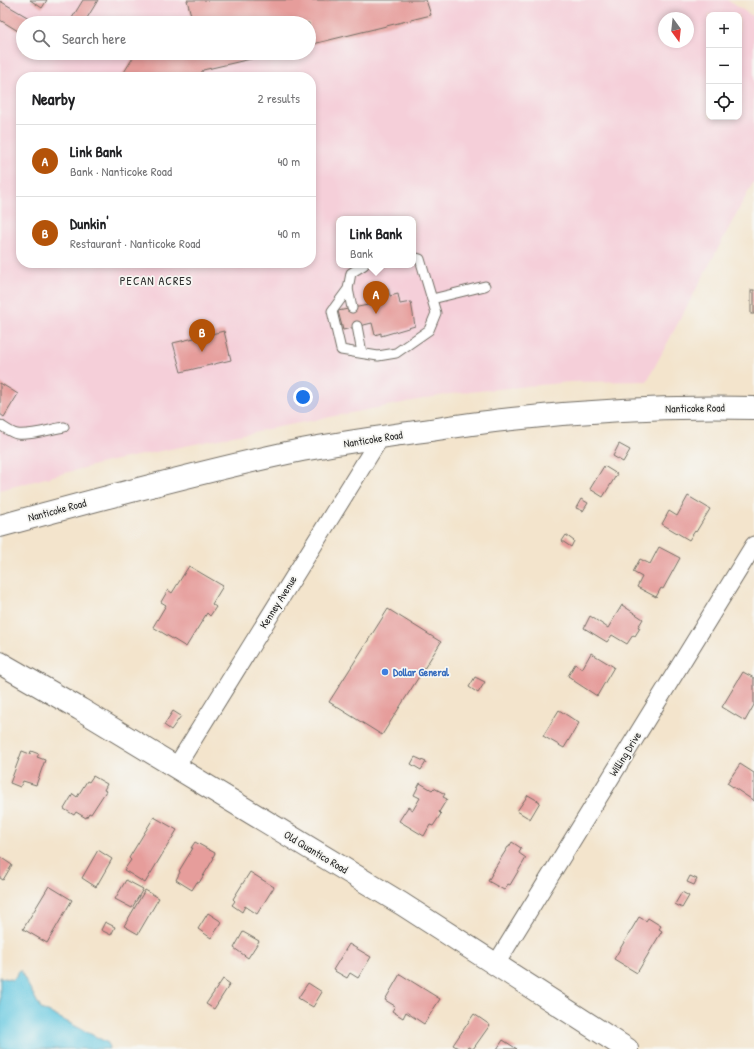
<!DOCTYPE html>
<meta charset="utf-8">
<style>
body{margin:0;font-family:"Patrick Hand",sans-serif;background:#f2f2f2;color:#202124}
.controls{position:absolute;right:12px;top:12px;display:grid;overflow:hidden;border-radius:8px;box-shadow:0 2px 6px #0003}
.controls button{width:36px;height:36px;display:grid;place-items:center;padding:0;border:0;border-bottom:1px solid #e0e0e0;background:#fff;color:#202124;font:20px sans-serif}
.compass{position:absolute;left:658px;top:12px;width:36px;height:36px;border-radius:50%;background:#fff;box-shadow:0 2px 6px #0003;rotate:165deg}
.you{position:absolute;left:303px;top:397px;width:14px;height:14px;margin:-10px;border:3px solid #fff;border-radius:50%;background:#1a73e8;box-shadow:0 0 0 6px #1a73e833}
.badge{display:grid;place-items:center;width:26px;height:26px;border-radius:50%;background:#b45309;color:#fff;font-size:13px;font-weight:700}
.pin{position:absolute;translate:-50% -33px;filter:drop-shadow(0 1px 2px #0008)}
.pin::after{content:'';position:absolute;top:21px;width:14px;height:12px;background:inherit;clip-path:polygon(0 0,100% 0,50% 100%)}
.popup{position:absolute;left:336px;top:216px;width:80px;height:52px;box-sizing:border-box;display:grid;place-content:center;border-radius:8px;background:#fff;filter:drop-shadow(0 1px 3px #0005);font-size:13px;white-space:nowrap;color:#757577}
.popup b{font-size:15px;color:#202124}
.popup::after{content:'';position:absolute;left:50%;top:100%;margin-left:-8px;border:8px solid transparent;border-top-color:#fff}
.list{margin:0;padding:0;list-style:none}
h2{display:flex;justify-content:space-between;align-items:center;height:52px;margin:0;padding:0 16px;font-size:17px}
h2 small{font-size:13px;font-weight:400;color:#757577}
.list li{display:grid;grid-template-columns:26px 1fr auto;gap:12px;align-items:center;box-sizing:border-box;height:72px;padding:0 16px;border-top:1px solid #e0e0e0}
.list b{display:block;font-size:15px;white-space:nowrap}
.list p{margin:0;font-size:13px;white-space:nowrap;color:#757577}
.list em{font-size:13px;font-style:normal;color:#757577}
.icon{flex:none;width:22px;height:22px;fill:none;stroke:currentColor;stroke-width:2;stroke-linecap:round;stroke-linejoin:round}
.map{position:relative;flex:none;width:754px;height:1049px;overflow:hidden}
.search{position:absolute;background:#fff;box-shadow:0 2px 6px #0003;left:16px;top:16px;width:300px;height:44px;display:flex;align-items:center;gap:10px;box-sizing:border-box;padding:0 14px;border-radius:22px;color:#757577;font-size:15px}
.panel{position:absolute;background:#fff;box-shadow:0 2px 6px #0003;left:16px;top:72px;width:300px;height:196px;border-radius:16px}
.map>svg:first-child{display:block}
</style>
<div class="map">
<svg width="754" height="1049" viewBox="0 0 754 1049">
<rect width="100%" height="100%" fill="#f6f6f2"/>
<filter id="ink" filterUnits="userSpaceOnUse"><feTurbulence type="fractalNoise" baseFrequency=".025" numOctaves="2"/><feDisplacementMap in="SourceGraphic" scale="8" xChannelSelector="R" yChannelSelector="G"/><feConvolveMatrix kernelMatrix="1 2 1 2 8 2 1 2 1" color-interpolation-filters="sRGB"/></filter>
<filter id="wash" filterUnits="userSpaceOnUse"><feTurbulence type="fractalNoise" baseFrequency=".012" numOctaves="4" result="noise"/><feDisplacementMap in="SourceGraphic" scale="16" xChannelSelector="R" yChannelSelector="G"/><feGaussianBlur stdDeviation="0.9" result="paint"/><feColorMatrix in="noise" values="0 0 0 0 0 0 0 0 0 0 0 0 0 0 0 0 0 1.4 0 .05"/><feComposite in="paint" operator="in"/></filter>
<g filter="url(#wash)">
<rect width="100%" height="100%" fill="#f3e4cc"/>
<path fill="#f5cfd9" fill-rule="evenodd" d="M0 0H727L754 17V181L647 381 570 382 449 394 263 430 107 462 0 490ZM709 15H739V117H709ZM664 18H688V42H664ZM23 23H309V53H23ZM21 77H311V263H21ZM339 219H413V265H339Z"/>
<path fill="#62c7e0" stroke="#467986" d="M20 970 41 1009 52 1014 108 1043 109 1049H0V977L13 980Z"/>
<g id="blocks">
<g fill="#e69d9b">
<path d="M30 0H47L42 8Z"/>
<path d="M83 0H98L84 23H69Z"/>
<path d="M187 0H426L431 15 309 45V23H193Z"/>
<path d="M0 1 34 21 33 23H23V34L0 20Z"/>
<path d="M136 53H272V54L203 70 199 77H121Z"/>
<path d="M388 289 390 296 398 294 400 304 411 302 415 326 381 336V333L375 335 372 323 343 330 338 311 368 305 365 294Z"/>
<rect x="751" y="290" width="3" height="24"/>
<path d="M224 331 231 360 181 372 173 343Z"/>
<path d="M0 383 18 394 4 417 0 414Z"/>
<path d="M619 444 630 450 623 462 613 456Z"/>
<path d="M604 466 617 474 603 497 590 489Z"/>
<path d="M688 496 710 509 696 532 695 531 689 540 662 524 669 511 677 516Z"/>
<path d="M581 499 588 503 583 511 576 508Z"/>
<path d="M566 535 574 541 571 547 562 541Z"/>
<path d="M659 547 680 558 663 589 661 588 656 597 637 587 642 577 633 572 640 559 650 564Z"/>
<path d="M189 566 223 586 212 604 216 607 210 616 207 613 186 647 153 627 166 605 161 602 168 590 172 593Z"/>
<path d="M622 605 643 619 638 627 640 628 635 636 633 635 627 644 612 635 607 642 584 628 590 616 608 628Z"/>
<path d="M388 609 441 642 382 735 329 702Z"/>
<path d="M591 653 614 667 597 696 574 681V680L568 676 575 664 582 669Z"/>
<path d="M743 672 754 678V705L745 721 722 707Z"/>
<path d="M475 677 485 682 478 693 469 687Z"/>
<path d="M559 710 579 723 564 748 543 736Z"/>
<path d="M173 711 181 716 171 730 164 725Z"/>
<path d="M22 751 30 754 31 751 39 754 37 757 45 760 36 785 23 781 20 787 10 783Z"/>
<path d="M415 757 426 762 421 770 411 764Z"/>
<path d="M740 764 754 773V801L727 783Z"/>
<path d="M93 776 107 784 104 790 106 791 91 814 89 813 86 818 76 812 74 815 64 809 73 794 77 797 87 781 89 782Z"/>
<path d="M420 783 432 790 434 788 445 794 443 797 447 799 439 812 441 814 433 826 430 825 424 836 399 821 408 807 413 810 420 798 414 795Z"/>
<path d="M528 795 540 802 530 819 517 811Z"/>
<path d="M154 817 177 830 145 883 124 870 131 860 129 858Z"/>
<path d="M195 842 215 853 213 857 214 858 199 883 197 882 192 890 176 880 180 872 179 871 193 848H191Z"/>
<path d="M512 842 521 848 519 853 526 858 510 885 508 884 504 890 488 881 492 874H491L508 847H509Z"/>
<path d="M98 850 112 859 96 887 82 878Z"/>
<path d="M0 857 12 865 3 880 0 878Z"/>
<path d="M250 872 274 887 257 914 245 906 242 912 232 905 235 901 233 899Z"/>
<path d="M690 876 697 879 694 885 687 882Z"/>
<path d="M126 880 143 889 132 908 115 899Z"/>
<path d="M49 886 72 900 47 943 23 929Z"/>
<path d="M145 890 159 898 138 934 124 926Z"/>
<path d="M682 892 689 896 682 908 675 904Z"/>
<path d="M208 913 222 922 211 938 198 929Z"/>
<path d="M639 917 646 921 648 918 661 926 659 929 662 931 637 973 614 959Z"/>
<path d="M105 922 115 927 111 935 101 930Z"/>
<path d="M243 932 259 941 248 958 234 948Z"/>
<path d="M349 944 371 957 358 978 350 973 347 978 333 970Z"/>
<path d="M400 974 440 999 424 1024 406 1012 403 1018 392 1011 395 1006 385 1000Z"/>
<path d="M223 979 230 984 214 1009 206 1004Z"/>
<path d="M308 983 322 992 313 1007 298 998Z"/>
<path d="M474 1014 490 1025 473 1049 468 1047 467 1049H460L453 1045Z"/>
<path d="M503 1040 517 1049H497Z"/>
</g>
</g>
</g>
<g filter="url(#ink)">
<use href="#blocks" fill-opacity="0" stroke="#716c63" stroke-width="1"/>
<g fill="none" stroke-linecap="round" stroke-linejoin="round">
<g stroke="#716c63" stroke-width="11">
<g id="lane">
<path d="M364 265 351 273 348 289 332 311 341 350 378 356 396 353 429 330 436 313 420 259 413 257"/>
<path d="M348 289 352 308"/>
<path d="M432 299 485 286"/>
<path d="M357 326 362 353"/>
<path d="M0 425C5 428 11 433 17 434 30 436 51 429 64 427"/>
</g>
</g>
<g stroke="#716c63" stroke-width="19">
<g id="street">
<path d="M176 767 380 438"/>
<path d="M496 964 754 545"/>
</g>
</g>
<g stroke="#716c63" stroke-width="24">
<g id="secondary">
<path d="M0 526C95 500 191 474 287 453 325 445 363 440 401 434 438 429 475 423 512 419 592 410 673 406 754 408"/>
<path d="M0 663 80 709 402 904 627 1049"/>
</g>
</g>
<use href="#lane" stroke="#fff" stroke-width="9"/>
<use href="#street" stroke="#fff" stroke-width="17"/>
<use href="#secondary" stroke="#fff" stroke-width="22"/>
</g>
</g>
<circle fill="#3f7fe0" stroke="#f6f6f2" stroke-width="1.5" cx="385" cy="672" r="4"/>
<g text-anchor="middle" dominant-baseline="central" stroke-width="3.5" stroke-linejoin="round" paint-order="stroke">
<g font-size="11" fill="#2b2b2b" stroke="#f6f6f2">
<text transform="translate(695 408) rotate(-1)">Nanticoke Road</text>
<text transform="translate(373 439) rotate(-9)">Nanticoke Road</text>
<text transform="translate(57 510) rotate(-15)">Nanticoke Road</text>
<text transform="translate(278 602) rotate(-58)">Kenney Avenue</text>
<text transform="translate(625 754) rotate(-58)">Willing Drive</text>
<text transform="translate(316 852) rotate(31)">Old Quantico Road</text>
</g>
<g font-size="11" font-weight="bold" fill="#366cbe" stroke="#f6f6f2" text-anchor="start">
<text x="393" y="672">Dollar General</text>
</g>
<g font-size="12" letter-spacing="1" fill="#2b2b2b" stroke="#f6f6f2">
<text x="156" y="280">PECAN ACRES</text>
</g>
</g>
</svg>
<div class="controls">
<button>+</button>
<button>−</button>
<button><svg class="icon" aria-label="locate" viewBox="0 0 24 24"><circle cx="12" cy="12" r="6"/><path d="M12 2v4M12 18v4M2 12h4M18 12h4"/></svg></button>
</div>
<svg class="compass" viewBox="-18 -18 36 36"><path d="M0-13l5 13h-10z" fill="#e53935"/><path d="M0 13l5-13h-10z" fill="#757577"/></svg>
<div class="you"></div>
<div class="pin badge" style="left:376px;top:314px">A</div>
<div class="popup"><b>Link Bank</b>Bank</div>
<div class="pin badge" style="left:202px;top:352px">B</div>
<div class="search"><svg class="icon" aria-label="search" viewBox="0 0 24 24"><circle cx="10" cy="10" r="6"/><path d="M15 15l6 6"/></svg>Search here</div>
<section class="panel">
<h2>Nearby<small>2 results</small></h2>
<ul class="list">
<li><span class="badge">A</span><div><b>Link Bank</b><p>Bank · Nanticoke Road</p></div><em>40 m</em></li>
<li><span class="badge">B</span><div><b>Dunkin'</b><p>Restaurant · Nanticoke Road</p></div><em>40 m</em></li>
</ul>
</section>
</div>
